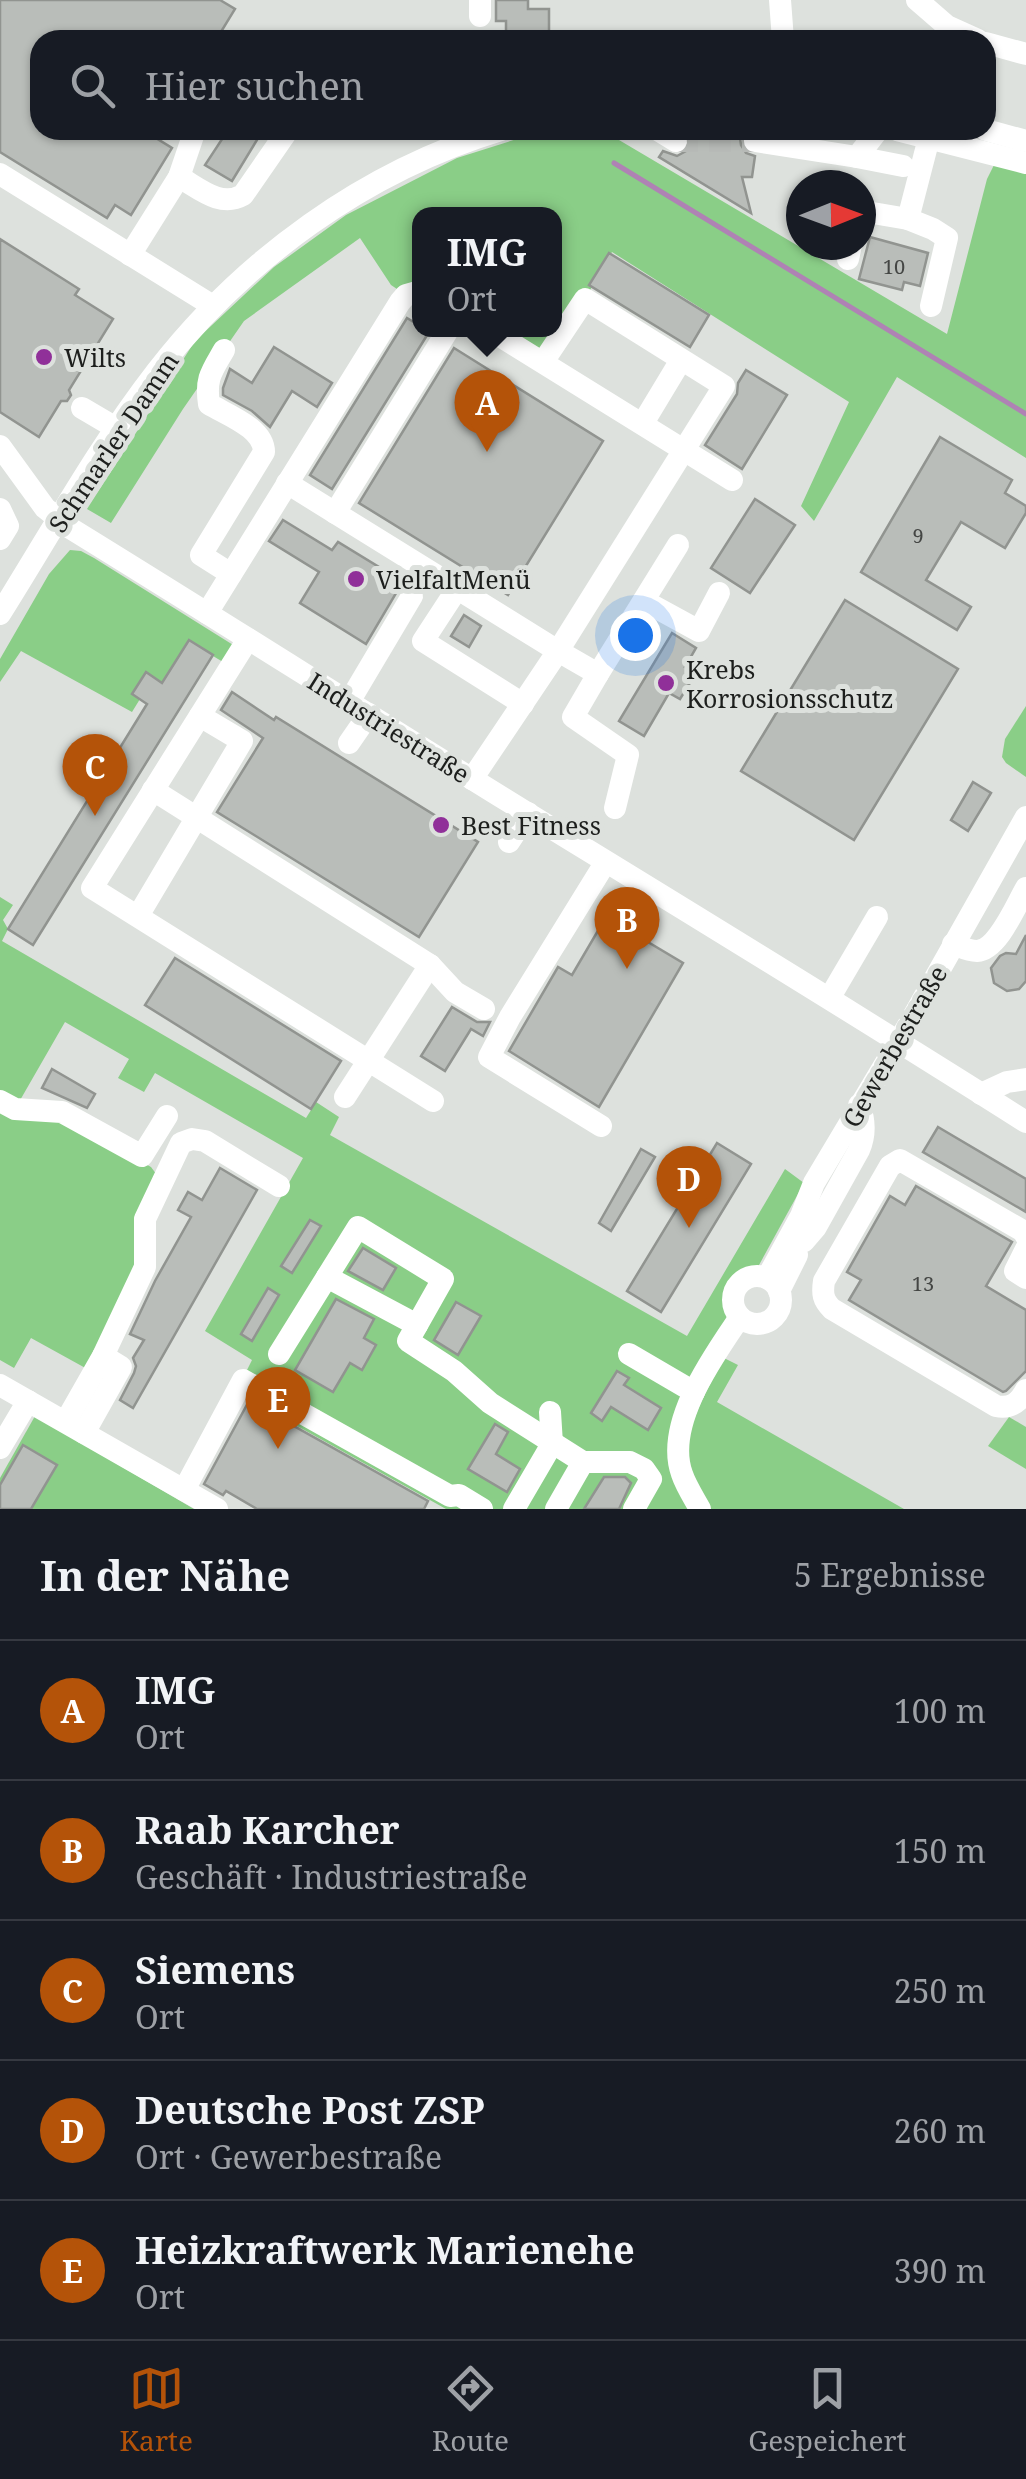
<!DOCTYPE html>
<html lang="de">
<meta charset="utf-8">
<style>
body{margin:0;font-family:"Noto Serif",serif;background:#242831;color:#f1f3f6}
.compass{position:absolute;left:786px;top:170px;width:90px;height:90px;border-radius:50%;background:#171b24;box-shadow:0 2px 8px #0004;rotate:89deg}
.you{position:absolute;left:635px;top:635px;width:35px;height:35px;margin:-25px;border:8px solid #fff;border-radius:50%;background:#1a73e8;box-shadow:0 0 0 15px #1a73e833}
.badge{display:grid;place-items:center;width:65px;height:65px;border-radius:50%;background:#b45309;color:#fff;font-size:32px;font-weight:700}
.pin{position:absolute;translate:-50% -82px;filter:drop-shadow(0 2px 5px #0008)}
.pin::after{content:'';position:absolute;top:52px;width:35px;height:30px;background:inherit;clip-path:polygon(0 0,100% 0,50% 100%)}
.popup{position:absolute;left:412px;top:207px;width:150px;height:130px;box-sizing:border-box;display:grid;place-content:center;border-radius:20px;background:#171b24;filter:drop-shadow(0 2px 8px #0005);font-size:32px;white-space:nowrap;color:#9ea1a6}
.popup b{font-size:38px;color:#f1f3f6}
.popup::after{content:'';position:absolute;left:50%;top:100%;margin-left:-20px;border:20px solid transparent;border-top-color:#171b24}
.list{margin:0;padding:0;list-style:none}
h2{display:flex;justify-content:space-between;align-items:center;height:130px;margin:0;padding:0 40px;font-size:42px}
h2 small{font-size:32px;font-weight:400;color:#9ea1a6}
.list li{display:grid;grid-template-columns:65px 1fr auto;gap:30px;align-items:center;box-sizing:border-box;height:140px;padding:0 40px;border-top:2px solid #363941}
.list b{display:block;font-size:38px;white-space:nowrap}
.list p{margin:0;font-size:32px;white-space:nowrap;color:#9ea1a6}
.list em{font-size:32px;font-style:normal;color:#9ea1a6}
.icon{flex:none;width:55px;height:55px;fill:none;stroke:currentColor;stroke-width:2;stroke-linecap:round;stroke-linejoin:round}
.map{position:relative;flex:none;width:1026px;height:1509px;overflow:hidden}
.search{position:absolute;background:#171b24;box-shadow:0 2px 8px #0004;left:30px;right:30px;top:30px;height:110px;display:flex;align-items:center;gap:25px;box-sizing:border-box;padding:0 35px;border-radius:30px;color:#9ea1a6;font-size:38px}
.sheet{height:830px;background:#171b24}
nav{display:flex;justify-content:space-around;align-items:center;box-sizing:border-box;height:140px;border-top:2px solid #363941;background:#171b24;font-size:28px;color:#9ea1a6}
nav a{display:grid;justify-items:center;gap:5px}
nav .on{color:#b45309}
.map>svg:first-child{display:block}
</style>
<div class="map">
<svg width="1026" height="1509" viewBox="0 0 1026 1509">
<rect width="100%" height="100%" fill="#dde1dd"/>
<g fill="#8ace87">
<path d="M545 130H595L619 140 947 334 987 179 995 163 1026 171V458L897 377 814 521 801 506 849 402 612 252 585 299 543 362 490 330H554V215H420L419 291 406 295 391 285 360 238 244 321 183 409 111 523 87 509 195 341 274 267 346 215 457 158Z"/>
<path d="M70 550 81 551 94 558 238 648 228 665 188 641 158 690 155 688 159 681 145 673 132 694 140 699 132 712 21 651 0 682V659L49 574Z"/>
<path d="M1026 706V777L1006 763 1002 757 1005 739Z"/>
<path d="M0 897 13 905 3 920 8 929 2 941 306 1118 316 1102 339 1117 330 1135 687 1336 785 1169 804 1183 686 1398 675 1434 694 1509H446L236 1392 252 1360 205 1331 303 1158 155 1073 144 1092 118 1078 129 1059 65 1022 15 1109 0 1101Z"/>
<path d="M0 1107 70 1122 151 1167 160 1179 142 1264 89 1370 31 1338 14 1368 0 1360Z"/>
<path d="M724 1358 738 1365 717 1402 904 1509H708C702 1495 692 1479 688 1464 681 1432 710 1385 724 1358Z"/>
<path d="M35 1416 194 1509H0V1478Z"/>
<path d="M1009 1417 1026 1427V1469L988 1446Z"/>
</g>
<g fill="none" stroke-linecap="round" stroke-linejoin="round">
<path stroke="#af82b4" stroke-width="5" d="M614 163 1026 414"/>
</g>
<g fill="#b9bdb9" stroke="#919490" stroke-width="2.5">
<path d="M0 0H220L235 9 216 40H40V130H161L156 138 172 148 131 215 115 205 107 218 0 152Z"/>
<path d="M496 0H528V9H549V34L506 35V21H496Z"/>
<path d="M228 130H263L232 181 205 165Z"/>
<path d="M686 130H745L740 138 741 145 746 153 755 156 752 177H742L751 213 659 157 663 151 677 156 688 150 691 140Z"/>
<path d="M870 237 928 253 920 286 904 282 902 290 859 279Z"/>
<path d="M0 239 79 289 75 295 113 319 69 390 71 395 67 401H61L39 437 0 412Z"/>
<path d="M609 253 709 315 690 347 589 285Z"/>
<path d="M407 318 420 326V330L429 332 332 489 310 475Z"/>
<path d="M274 347 332 383 317 407 292 391 270 427 252 411 223 395V388L230 369 252 383Z"/>
<path d="M454 348 603 441 508 595 359 503Z"/>
<path d="M746 370 787 395 742 469 705 445 737 394 738 383Z"/>
<path d="M940 437 1012 480 1005 493 1026 506V513L1005 548 961 522 926 580 971 607 957 630 861 572Z"/>
<path d="M755 499 795 525 750 593 711 568Z"/>
<path d="M283 520 332 550 338 542 405 583 399 588 366 644 300 603 319 572 269 541Z"/>
<path d="M845 600 958 669 854 840 741 771Z"/>
<path d="M464 615 481 626 469 647 451 636Z"/>
<path d="M672 633 696 648 685 667 696 673 680 699 669 693 644 736 619 721Z"/>
<path d="M189 640 213 655 33 945 8 929 147 704 132 694 146 672 162 683Z"/>
<path d="M232 692 274 720 276 717 478 842 419 937 217 812 263 738 221 710Z"/>
<path d="M973 782 991 793 968 831 951 820Z"/>
<path d="M606 917 683 963 599 1107 509 1051 558 967 572 975Z"/>
<path d="M1026 935V981L1019 989 1007 991 994 983 991 968 1000 956 1006 953 1016 954Z"/>
<path d="M175 958 341 1061 311 1109 145 1005Z"/>
<path d="M452 1007 477 1022H490L483 1036 471 1029 445 1071 421 1056Z"/>
<path d="M52 1069 95 1094 87 1108 42 1088Z"/>
<path d="M938 1127 1026 1179V1212L923 1152Z"/>
<path d="M717 1143 751 1164 661 1312 627 1291Z"/>
<path d="M641 1149 655 1157 611 1231 599 1223Z"/>
<path d="M220 1168 257 1190 133 1408 120 1400 134 1373 136 1366 133 1358 144 1340 130 1334 155 1281 191 1217 178 1210 188 1192 202 1200Z"/>
<path d="M916 1186 1012 1242 986 1286 1026 1310V1371L1006 1391 1003 1392 849 1300 861 1280 847 1272 890 1196 905 1205Z"/>
<path d="M310 1220 321 1226 292 1273 281 1266Z"/>
<path d="M363 1248 396 1268 383 1290 348 1271Z"/>
<path d="M268 1288 279 1295 252 1341 241 1334Z"/>
<path d="M336 1299 374 1319 364 1338 376 1345 362 1370 350 1363 333 1392 295 1370Z"/>
<path d="M456 1302 481 1316 458 1355 434 1340Z"/>
<path d="M617 1371 629 1378 624 1385 661 1408 648 1430 611 1407 602 1421 591 1413Z"/>
<path d="M249 1401 428 1501 424 1509H257L226 1491 223 1495 204 1484Z"/>
<path d="M495 1424 508 1432 496 1454 520 1469 507 1492 468 1469Z"/>
<path d="M23 1445 57 1465 31 1509H0V1485Z"/>
<path d="M604 1477H625L631 1483 619 1509H584Z"/>
</g>
<g fill="none" stroke-linecap="round" stroke-linejoin="round">
<path stroke="#b7bab7" stroke-width="22" stroke-dasharray="22 11" stroke-linecap="butt" d="M676 141H755"/>
<g stroke="#fff" stroke-width="22">
<path d="M480 0V16"/>
<path d="M780 0 783 40"/>
<path d="M917 0 947 26 978 40"/>
<path d="M986 43 1026 54"/>
<path d="M658 130 676 141"/>
<path d="M897 130 1026 163"/>
<path d="M986 130 1026 141"/>
<path d="M929 138 908 219 933 229 947 238 931 306"/>
<path d="M755 141 857 157 878 130"/>
<path d="M857 157 903 166"/>
<path d="M0 174 213 306"/>
<path d="M179 177C199 188 220 208 243 195L288 130"/>
<path d="M861 211 908 219"/>
<path d="M130 255 179 177 195 130"/>
<path d="M848 259 851 245"/>
<path d="M490 330 732 480"/>
<path d="M224 350C212 371 205 378 209 404 227 415 264 428 264 452L201 555 231 574"/>
<path d="M543 362 585 299 724 386 558 651 598 674 573 717 628 755 615 808"/>
<path d="M82 408 116 428"/>
<path d="M643 423 681 360"/>
<path d="M0 446 45 508 70 528C244 635 415 745 589 851 736 941 881 1030 1026 1122"/>
<path d="M287 483 558 651 472 779"/>
<path d="M0 509 8 526 0 539"/>
<path d="M335 513 448 330"/>
<path d="M457 589 423 641 523 704"/>
<path d="M644 601 699 631 719 593"/>
<path d="M207 613 400 302 406 295 420 291"/>
<path d="M0 614C51 533 98 447 157 371 244 259 365 171 501 130"/>
<path d="M248 639 92 888 433 1101"/>
<path d="M598 674 678 545"/>
<path d="M349 702 412 596"/>
<path d="M349 743 369 714"/>
<path d="M153 790 430 965 455 992 484 1009"/>
<path d="M509 842 528 813"/>
<path d="M138 916 242 741 200 716"/>
<path d="M953 944C961 947 968 951 977 951 998 950 1016 905 1026 888"/>
<path d="M830 997 877 917"/>
<path d="M981 1094 1007 1082 1026 1079"/>
<path d="M345 1097 430 965"/>
<path d="M0 1101 15 1109 62 1112 142 1156 167 1116"/>
<path d="M601 1126 489 1057 510 1017 602 868"/>
<path d="M1026 1236 1023 1231 900 1160 890 1166 824 1281C822 1294 823 1300 832 1309L996 1406C1011 1409 1019 1403 1026 1390"/>
<path d="M804 1241 816 1227 859 1150C865 1136 865 1120 859 1105"/>
<path d="M1026 1249 1015 1271 1026 1278"/>
<circle cx="757" cy="1300" r="24"/>
<path d="M327 1277 417 1325"/>
<path d="M767 1278 801 1216 814 1183 909 1024 1026 817"/>
<path d="M779 1291 797 1255"/>
<path d="M279 1354 358 1227 443 1279 408 1341 454 1371 490 1403 583 1462H630L644 1469 651 1479 634 1509"/>
<path d="M629 1354 694 1392"/>
<path d="M0 1385 217 1509"/>
<path d="M66 1421 103 1356 145 1267V1219L181 1143 192 1139 205 1141 279 1186"/>
<path d="M84 1433 121 1367 103 1356"/>
<path d="M0 1448 28 1401"/>
<path d="M184 1490 243 1380 450 1496 459 1495 482 1509"/>
<path d="M514 1509 552 1444 550 1412"/>
<path d="M556 1509 583 1462"/>
<path d="M700 1509C694 1498 686 1486 682 1474 664 1424 713 1357 740 1317"/>
</g>
</g>
<g fill="#903099" stroke="#dde1dd" stroke-width="4">
<circle cx="44" cy="357" r="10"/>
<circle cx="356" cy="579" r="10"/>
<circle cx="666" cy="683" r="10"/>
<circle cx="441" cy="825" r="10"/>
</g>
<g text-anchor="middle" dominant-baseline="central" stroke-width="10" stroke-linejoin="round" paint-order="stroke">
<g font-size="20" fill="#444644">
<text x="894" y="266">10</text>
<text x="918" y="535">9</text>
<text x="923" y="1283">13</text>
</g>
<g font-size="25" fill="#1d1f1d" stroke="#dde1dd" text-anchor="start">
<text x="64" y="357">Wilts</text>
<text x="376" y="579">VielfaltMenü</text>
<text x="686" y="669">Krebs<tspan x="686" dy="29">Korrosionsschutz</tspan></text>
<text x="461" y="825">Best Fitness</text>
</g>
<g font-size="25" fill="#1d1f1d" stroke="#dde1dd">
<text transform="translate(113 442) rotate(-56)">Schmarler Damm</text>
<text transform="translate(389 727) rotate(32)">Industriestraße</text>
<text transform="translate(894 1046) rotate(-60)">Gewerbestraße</text>
</g>
</g>
</svg>
<svg class="compass" viewBox="-18 -18 36 36"><path d="M0-13l5 13h-10z" fill="#e53935"/><path d="M0 13l5-13h-10z" fill="#9ea1a6"/></svg>
<div class="you"></div>
<div class="pin badge" style="left:487px;top:452px">A</div>
<div class="popup"><b>IMG</b>Ort</div>
<div class="pin badge" style="left:627px;top:969px">B</div>
<div class="pin badge" style="left:95px;top:816px">C</div>
<div class="pin badge" style="left:689px;top:1228px">D</div>
<div class="pin badge" style="left:278px;top:1449px">E</div>
<div class="search"><svg class="icon" aria-label="search" viewBox="0 0 24 24"><circle cx="10" cy="10" r="6"/><path d="M15 15l6 6"/></svg>Hier suchen</div>
</div>
<section class="sheet">
<h2>In der Nähe<small>5 Ergebnisse</small></h2>
<ul class="list">
<li><span class="badge">A</span><div><b>IMG</b><p>Ort</p></div><em>100 m</em></li>
<li><span class="badge">B</span><div><b>Raab Karcher</b><p>Geschäft · Industriestraße</p></div><em>150 m</em></li>
<li><span class="badge">C</span><div><b>Siemens</b><p>Ort</p></div><em>250 m</em></li>
<li><span class="badge">D</span><div><b>Deutsche Post ZSP</b><p>Ort · Gewerbestraße</p></div><em>260 m</em></li>
<li><span class="badge">E</span><div><b>Heizkraftwerk Marienehe</b><p>Ort</p></div><em>390 m</em></li>
</ul>
</section>
<nav>
<a class="on"><svg class="icon" aria-label="map" viewBox="0 0 24 24"><path d="M3 6l6-2 6 2 6-2v14l-6 2-6-2-6 2zM9 4v14M15 6v14"/></svg>Karte</a>
<a><svg class="icon" aria-label="directions" viewBox="0 0 24 24"><path d="M12 3l9 9-9 9-9-9zM9 14v-3h6M13 9l2 2-2 2"/></svg>Route</a>
<a><svg class="icon" aria-label="saved" viewBox="0 0 24 24"><path d="M7 4h10v16l-5-4-5 4z"/></svg>Gespeichert</a>
</nav>
